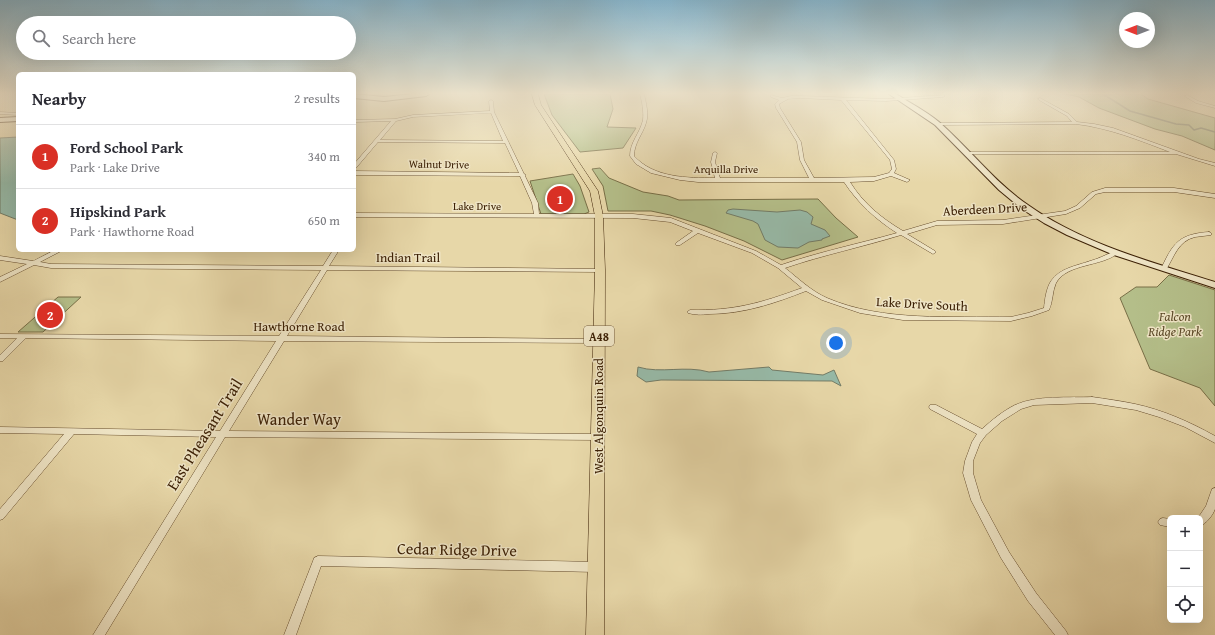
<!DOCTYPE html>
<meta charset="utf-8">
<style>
body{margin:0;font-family:"Gentium Book Plus",serif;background:#f2f2f3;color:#2b2b33}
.controls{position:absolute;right:12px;bottom:12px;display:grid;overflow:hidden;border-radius:6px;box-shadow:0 4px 16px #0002}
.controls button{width:36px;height:36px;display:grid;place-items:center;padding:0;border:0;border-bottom:1px solid #e1e1e2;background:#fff;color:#2b2b33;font:20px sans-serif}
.compass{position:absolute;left:1119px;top:12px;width:36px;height:36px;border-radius:50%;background:#fff;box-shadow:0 4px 16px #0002;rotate:270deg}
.you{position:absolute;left:836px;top:343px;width:14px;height:14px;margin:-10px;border:3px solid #fff;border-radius:50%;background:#1a73e8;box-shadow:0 0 0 6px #1a73e833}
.badge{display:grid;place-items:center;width:26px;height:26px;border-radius:50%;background:#d93025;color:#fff;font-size:13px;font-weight:700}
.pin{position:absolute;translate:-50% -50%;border:2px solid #fff;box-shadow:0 1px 4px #0006}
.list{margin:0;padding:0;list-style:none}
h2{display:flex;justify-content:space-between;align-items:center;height:52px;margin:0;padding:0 16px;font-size:17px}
h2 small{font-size:13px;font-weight:400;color:#7c7c81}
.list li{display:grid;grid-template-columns:26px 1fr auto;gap:12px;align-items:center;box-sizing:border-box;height:64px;padding:0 16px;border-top:1px solid #e1e1e2}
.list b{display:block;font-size:15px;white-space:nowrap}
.list p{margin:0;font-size:13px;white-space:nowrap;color:#7c7c81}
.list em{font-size:13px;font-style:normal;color:#7c7c81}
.icon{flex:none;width:22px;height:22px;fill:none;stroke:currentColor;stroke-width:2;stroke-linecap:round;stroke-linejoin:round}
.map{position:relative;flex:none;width:1215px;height:635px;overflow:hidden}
.search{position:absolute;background:#fff;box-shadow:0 4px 16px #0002;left:16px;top:16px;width:340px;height:44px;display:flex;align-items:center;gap:10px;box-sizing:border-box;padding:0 14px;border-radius:22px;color:#7c7c81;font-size:15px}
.panel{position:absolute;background:#fff;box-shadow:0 4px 16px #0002;left:16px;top:72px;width:340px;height:180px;border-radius:6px}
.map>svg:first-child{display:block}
</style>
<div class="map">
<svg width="1215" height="635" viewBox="0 0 1215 635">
<rect width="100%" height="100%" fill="#e7d7a8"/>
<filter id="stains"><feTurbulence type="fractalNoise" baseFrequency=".005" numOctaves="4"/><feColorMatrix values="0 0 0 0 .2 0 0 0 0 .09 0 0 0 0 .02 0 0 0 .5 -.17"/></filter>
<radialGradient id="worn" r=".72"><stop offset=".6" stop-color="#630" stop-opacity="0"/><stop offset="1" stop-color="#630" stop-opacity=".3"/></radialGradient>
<g fill="#b4be89" stroke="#786f47">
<path d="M544 94H610L613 109 607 127 636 128 623 148 580 152 552 115Z"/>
<path d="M1066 94H1141L1148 99 1215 118V150L1182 136 1155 129 1099 108 1079 97Z"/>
<path d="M600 168 609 178 643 192 668 196 679 200 818 199 836 218 858 237 782 260 744 241 705 226 670 215 651 211H608L603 186 592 169Z"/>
<path d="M573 174 580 186 589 212 584 214H541L530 181Z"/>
<path d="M1169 275 1215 290V406L1200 388 1150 369 1120 298 1136 287H1157Z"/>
<path d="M58 297H81L43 332H18Z"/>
</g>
<g fill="#97baa8" stroke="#737c67">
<path d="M18 137V220L0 213V138Z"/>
<path d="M733 209 777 212 800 210 807 212 813 217 811 224 825 230 830 236 822 239V240L809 242 798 248 778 247 765 240 758 224 753 221 726 213 728 210Z"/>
<path d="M638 367C661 374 685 365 709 372L769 367 772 370 823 375 834 370 841 386 832 381 661 380 646 382 637 376Z"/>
</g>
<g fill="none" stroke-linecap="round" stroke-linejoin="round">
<path stroke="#737c67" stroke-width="1.5" d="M1103 94 1130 111 1176 124 1189 125 1194 130 1201 128 1215 132"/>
<g stroke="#674e2e" stroke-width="1">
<g id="street">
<path d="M640 94H644C646 103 649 114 646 123 643 134 634 143 634 156 654 178 687 178 715 178L711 162 713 153 715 152 717 153 715 162 720 178H809L800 160 797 142 776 108 775 104 779 100 771 97V95L782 98 791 96H801L886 99 944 95 945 96 943 97 886 101 846 100 894 160 896 169 894 173 910 180 907 182 891 176 874 181 850 182C863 203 881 218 903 231L937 221 1003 220 1065 211 1076 206 1092 192 1105 188H1174L1215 194V198L1174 192H1105L1096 194 1080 208 1066 214 1003 224 937 225 907 234 935 251 936 252 933 254 901 235C862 247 823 255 785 268 798 278 811 291 827 298 883 322 951 316 1011 317L1028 313 1044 308C1045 299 1046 289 1051 281 1060 268 1076 266 1090 261 1098 259 1105 255 1113 252L1115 251 1118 253C1102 267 1067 263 1056 283 1052 292 1053 302 1049 310L1032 316 1011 321 903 320 860 313 822 300 806 291C775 303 744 314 709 314 702 315 695 315 688 313L687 312 690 310C734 311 761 303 802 288L778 268 752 253 698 233 680 245H676L675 244 676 243 693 231 670 222 633 218 354 217V213L534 214 532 203 520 176 354 175V171L519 173 505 143 378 142 356 168H354V164L391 121 356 122 354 121V120L395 119 413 115 490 111 489 101 491 100 493 101 494 112 524 174 526 175 525 176 538 203 539 214H633L671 218 756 251 781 265C819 252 858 244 897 233 875 219 858 203 844 182H698L680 180 651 173 636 164 630 156C630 142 640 133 643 120 644 111 642 102 640 94ZM801 98 841 100 890 160 892 169 889 173 874 177 814 178 804 160 801 142 780 108 779 104 788 99ZM491 113 503 141 380 140 396 121 413 117Z"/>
<path d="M1187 95 1198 101 1215 106V108L1196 103 1186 97 1185 96Z"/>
<path d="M1040 98 1069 114 1077 122 1094 124 1113 128 1199 159 1215 163V166L1176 154H967L965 153V152H1170C1139 140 1109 128 1076 124L937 125 935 124 937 123 1072 122 1067 116 1039 100 1038 99Z"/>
<path d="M0 112 18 113V115L0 114Z"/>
<path d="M1209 232 1211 233V235C1206 236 1200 236 1195 237 1178 241 1174 257 1166 270H1162L1161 269C1173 243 1179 234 1209 232Z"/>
<path d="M55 250H63L40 262 51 264 323 266 333 250H339L329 266 602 269 603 270 600 272 327 270 287 336 599 339 603 341 599 343 284 341 229 431 598 434 601 435 602 437 601 439 598 440 225 437 105 635H93L216 437 74 434 3 519 0 520V509L64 434 0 433V427L220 431 276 341 26 338 3 361H0V355L17 338H0V334L279 336 321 270 51 268 34 265 0 282V277L27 264 0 260V256L33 261Z"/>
<path d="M1092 397C1106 399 1121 401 1135 404 1163 410 1190 422 1215 436V443L1185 427 1159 417 1136 410 1092 403 1034 405 1021 409 1002 421 986 435 980 443 973 461V473L981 500 1009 552 1036 593 1066 631 1068 635H1055L1028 601 1001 558 971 500 963 473 965 461 972 442 977 434 930 409 929 407 930 405H936L982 429C992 420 1003 411 1015 405 1036 395 1069 398 1092 397Z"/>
<path d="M1215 488C1215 494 1215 503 1215 509 1213 515 1206 524 1200 526V518H1198L1206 506 1212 489Z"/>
<path d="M1163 518 1170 519V527L1160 525 1158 522 1160 519Z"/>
<path d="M318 556 596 562 600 564 601 567 600 570 596 572 321 566 296 635H284L313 561 314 558Z"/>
</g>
</g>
<g stroke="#3c2005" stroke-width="2">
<g id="secondary">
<path d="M354 94 384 97 412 94H429L426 96 384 101 354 98Z"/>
<path d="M889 94H896C910 103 926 111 939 122 970 149 994 182 1028 205 1083 244 1151 262 1215 282V288L1114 255 1067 235 1044 223 1022 209 999 190 935 125Z"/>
<path d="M18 117V121L0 122V118Z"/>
</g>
</g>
<g stroke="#3c2005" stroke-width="1">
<path id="primary" d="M532 94H538L541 105 598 191 603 216 605 270 604 635H586L595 270V216L590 191 535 105Z"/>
</g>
<use href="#street" fill="#efe5c6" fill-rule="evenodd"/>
<use href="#secondary" fill="#efe5c6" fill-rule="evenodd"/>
<use href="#primary" fill="#e7d7a8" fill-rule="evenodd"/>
</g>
<linearGradient id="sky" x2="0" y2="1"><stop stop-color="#87b6ce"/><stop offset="0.51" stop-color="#f4edd8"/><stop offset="1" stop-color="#f4edd8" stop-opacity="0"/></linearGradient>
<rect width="1215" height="183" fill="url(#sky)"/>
<g text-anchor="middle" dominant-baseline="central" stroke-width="3" stroke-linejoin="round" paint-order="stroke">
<g font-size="11" fill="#3c2005" stroke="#efe5c6">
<text transform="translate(439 164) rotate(1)">Walnut Drive</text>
<text x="726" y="169">Arquilla Drive</text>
<text x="477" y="206">Lake Drive</text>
</g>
<rect fill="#efe5c6" stroke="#725b3f" stroke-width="1" x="584" y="326" width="30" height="20" rx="3"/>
<g font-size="12" font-weight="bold" fill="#3c2005">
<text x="599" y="336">A48</text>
</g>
<g font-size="13" fill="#3c2005" stroke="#efe5c6">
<text transform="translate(985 209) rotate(-3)">Aberdeen Drive</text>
<text x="408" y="257">Indian Trail</text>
<text transform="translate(922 304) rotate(3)">Lake Drive South</text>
<text x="299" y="326">Hawthorne Road</text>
<text transform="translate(598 416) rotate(-90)">West Algonquin Road</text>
</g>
<g font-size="13" font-style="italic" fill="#5a4826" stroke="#efe5c6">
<text x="1175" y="316">Falcon<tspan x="1175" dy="15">Ridge Park</tspan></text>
</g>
<g font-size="16" fill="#3c2005" stroke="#efe5c6">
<text x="299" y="419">Wander Way</text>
<text transform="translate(204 434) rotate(-58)">East Pheasant Trail</text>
<text transform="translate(457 549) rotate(1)">Cedar Ridge Drive</text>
</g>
</g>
<rect width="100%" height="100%" filter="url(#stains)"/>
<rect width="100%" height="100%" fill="url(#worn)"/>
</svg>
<div class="controls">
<button>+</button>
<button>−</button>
<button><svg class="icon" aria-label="locate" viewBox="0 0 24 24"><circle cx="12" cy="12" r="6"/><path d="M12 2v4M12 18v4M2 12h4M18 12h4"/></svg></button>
</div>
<svg class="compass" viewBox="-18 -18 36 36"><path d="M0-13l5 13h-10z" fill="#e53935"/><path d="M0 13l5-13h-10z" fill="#7c7c81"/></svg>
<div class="you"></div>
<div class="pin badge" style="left:560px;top:199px">1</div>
<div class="pin badge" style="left:50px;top:315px">2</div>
<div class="search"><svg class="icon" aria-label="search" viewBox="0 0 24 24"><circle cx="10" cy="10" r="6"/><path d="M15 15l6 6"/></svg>Search here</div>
<section class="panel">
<h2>Nearby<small>2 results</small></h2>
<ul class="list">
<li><span class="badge">1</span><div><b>Ford School Park</b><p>Park · Lake Drive</p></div><em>340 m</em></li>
<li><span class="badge">2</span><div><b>Hipskind Park</b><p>Park · Hawthorne Road</p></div><em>650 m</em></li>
</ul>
</section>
</div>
